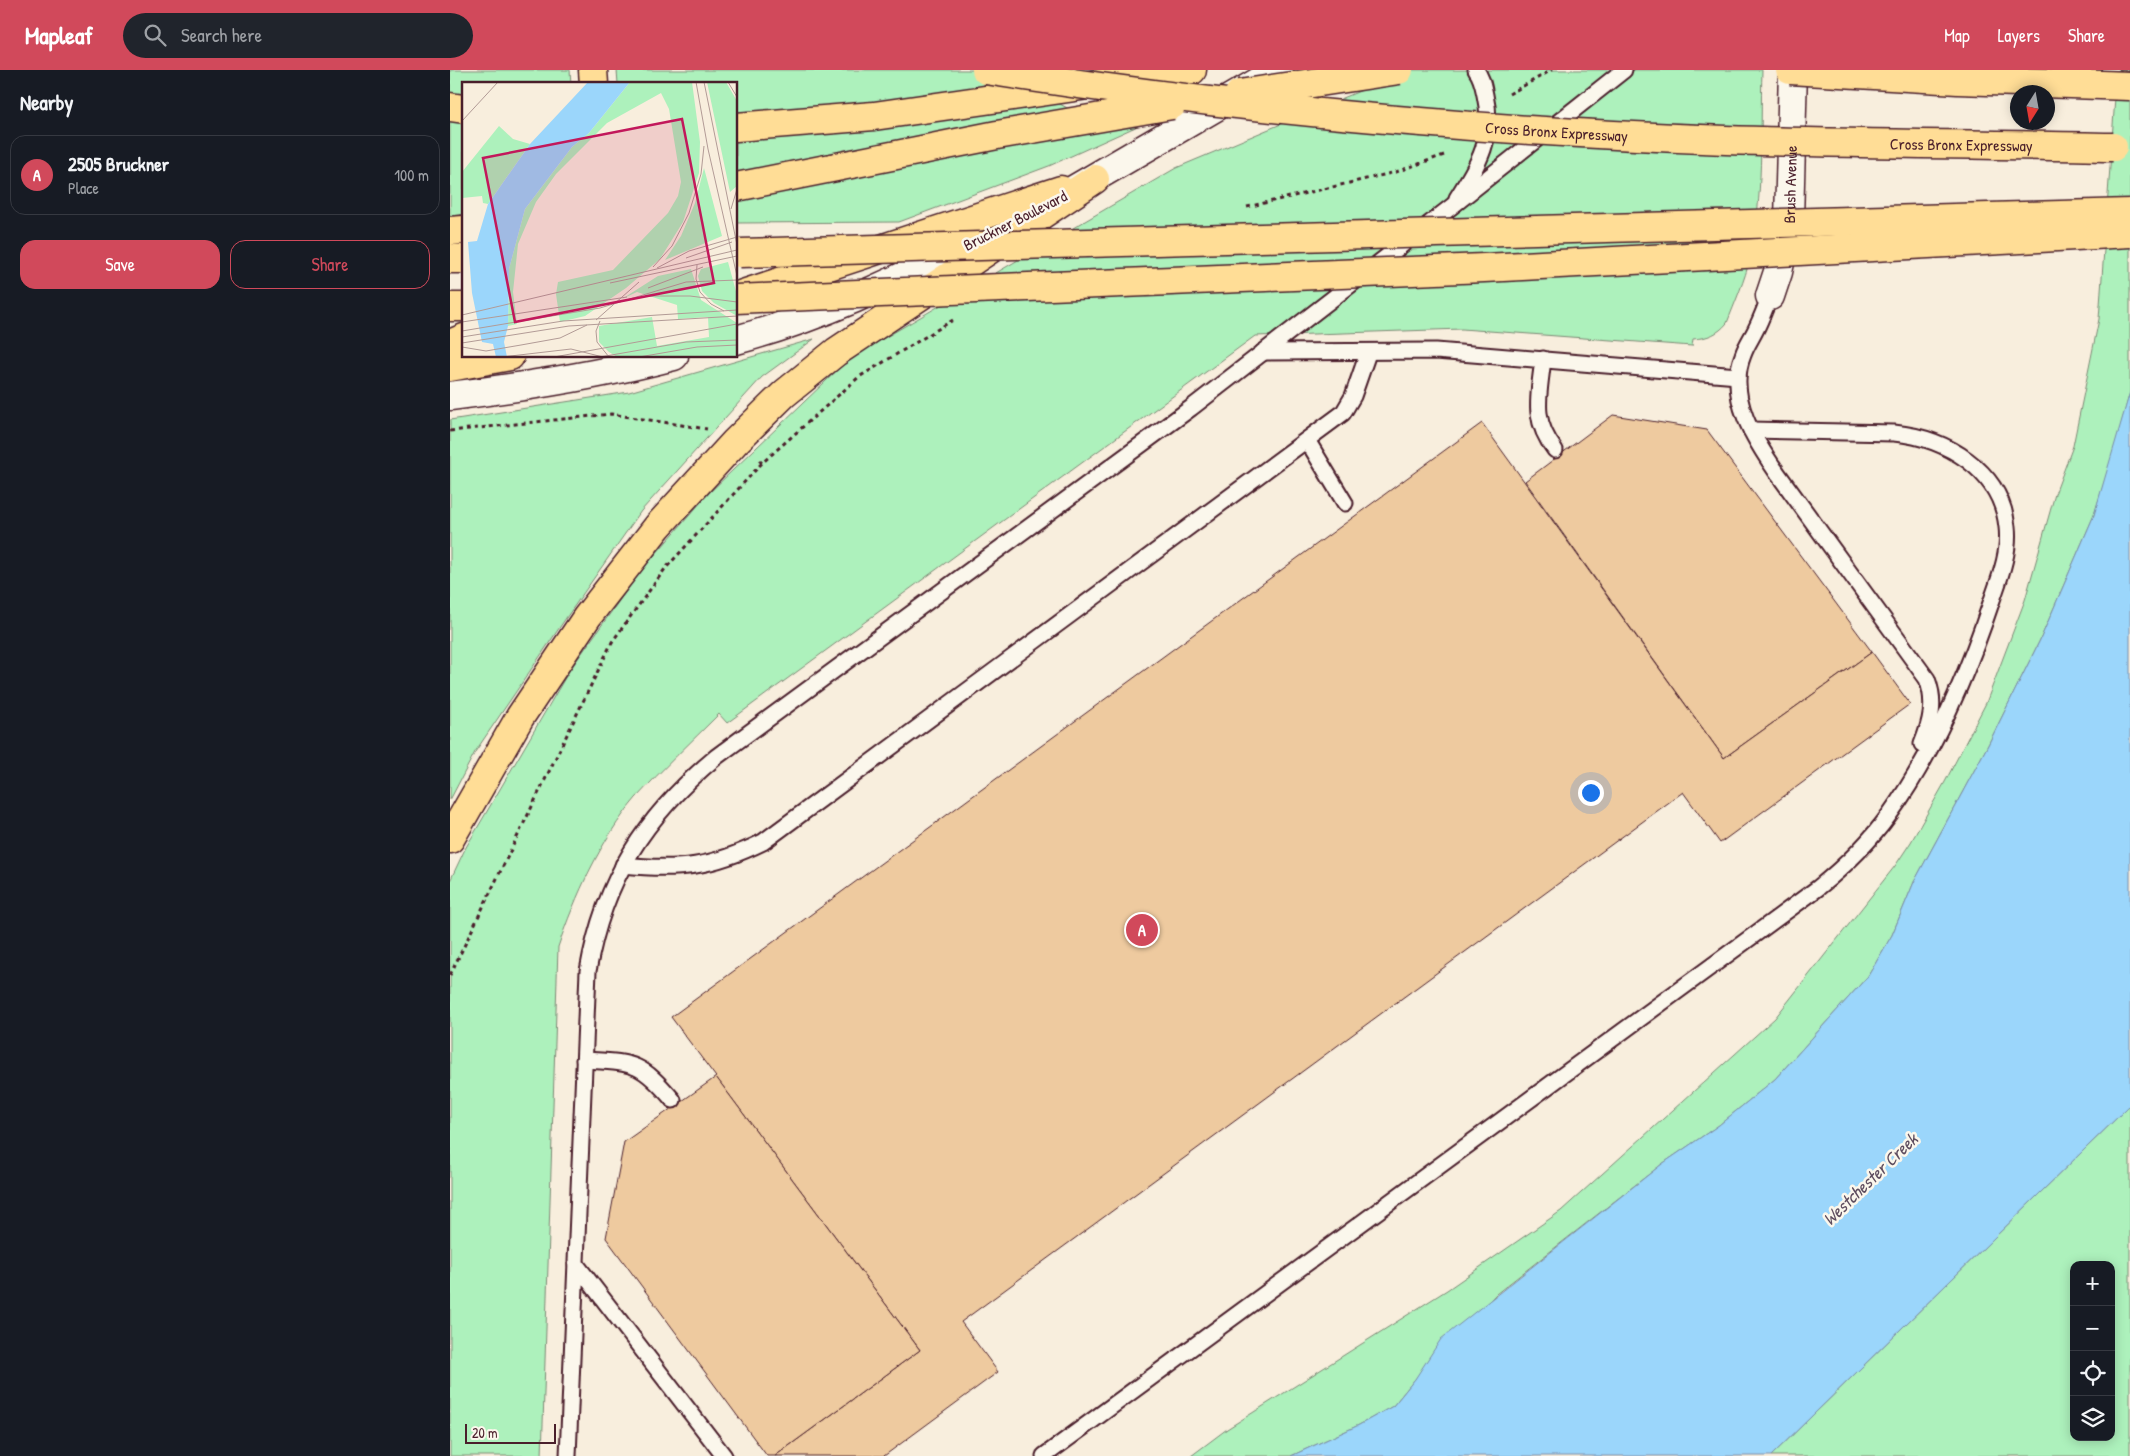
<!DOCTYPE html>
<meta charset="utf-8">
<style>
body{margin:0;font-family:"Patrick Hand",sans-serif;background:#20242c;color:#f1f3f6}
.controls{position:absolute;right:15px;bottom:15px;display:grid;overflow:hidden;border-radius:10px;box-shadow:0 2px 12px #0003}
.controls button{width:45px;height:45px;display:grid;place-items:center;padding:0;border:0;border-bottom:1px solid #363941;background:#171b24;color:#f1f3f6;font:25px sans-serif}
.compass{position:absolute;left:1560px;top:15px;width:45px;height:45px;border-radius:50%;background:#171b24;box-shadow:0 2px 12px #0003;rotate:191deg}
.scale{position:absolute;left:15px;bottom:12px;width:91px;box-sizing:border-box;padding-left:5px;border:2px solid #4a1f2b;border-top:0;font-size:14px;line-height:18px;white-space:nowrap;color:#4a1f2b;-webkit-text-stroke:4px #fbf7ec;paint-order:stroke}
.you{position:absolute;left:1140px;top:722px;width:18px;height:18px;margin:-12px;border:4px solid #fff;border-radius:50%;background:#1a73e8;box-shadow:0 0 0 8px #1a73e833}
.badge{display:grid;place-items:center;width:32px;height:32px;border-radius:50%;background:#d1495b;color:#fff;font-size:16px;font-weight:700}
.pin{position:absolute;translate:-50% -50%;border:2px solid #fff;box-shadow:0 1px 5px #0006}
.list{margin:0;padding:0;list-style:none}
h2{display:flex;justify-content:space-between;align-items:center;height:65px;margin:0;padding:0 20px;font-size:21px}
h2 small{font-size:16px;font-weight:400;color:#9ea1a6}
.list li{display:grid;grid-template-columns:32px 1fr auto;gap:15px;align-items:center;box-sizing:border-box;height:80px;margin:0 10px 10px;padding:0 10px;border:1px solid #363941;border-radius:15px}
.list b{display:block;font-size:19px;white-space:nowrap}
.list p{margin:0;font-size:16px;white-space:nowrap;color:#9ea1a6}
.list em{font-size:16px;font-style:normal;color:#9ea1a6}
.actions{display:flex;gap:10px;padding:15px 20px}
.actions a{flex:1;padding:11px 0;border:1px solid #d1495b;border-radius:15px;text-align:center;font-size:18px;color:#d1495b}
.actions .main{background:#d1495b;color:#fff}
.icon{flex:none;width:28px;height:28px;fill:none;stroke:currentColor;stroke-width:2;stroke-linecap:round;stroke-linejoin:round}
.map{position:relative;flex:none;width:1680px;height:1386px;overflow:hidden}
header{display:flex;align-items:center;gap:30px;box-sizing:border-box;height:70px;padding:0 25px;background:#d1495b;color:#fff}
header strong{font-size:24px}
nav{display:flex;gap:28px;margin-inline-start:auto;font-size:18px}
.search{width:350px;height:45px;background:#20242c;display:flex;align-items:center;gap:12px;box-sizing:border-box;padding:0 18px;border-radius:28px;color:#9ea1a6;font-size:19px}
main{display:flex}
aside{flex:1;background:#171b24}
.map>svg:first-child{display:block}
</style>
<header>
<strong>Mapleaf</strong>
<div class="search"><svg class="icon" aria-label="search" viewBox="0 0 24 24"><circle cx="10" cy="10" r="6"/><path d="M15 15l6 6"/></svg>Search here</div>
<nav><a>Map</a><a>Layers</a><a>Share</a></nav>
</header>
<main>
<aside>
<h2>Nearby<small></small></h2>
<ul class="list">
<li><span class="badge">A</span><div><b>2505 Bruckner</b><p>Place</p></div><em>100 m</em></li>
</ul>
<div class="actions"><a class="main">Save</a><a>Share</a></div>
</aside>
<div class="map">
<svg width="1680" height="1386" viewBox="0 0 1680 1386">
<rect width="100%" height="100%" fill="#f8eedd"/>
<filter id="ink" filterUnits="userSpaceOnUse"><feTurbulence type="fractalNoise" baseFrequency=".02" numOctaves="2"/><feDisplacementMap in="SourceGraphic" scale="10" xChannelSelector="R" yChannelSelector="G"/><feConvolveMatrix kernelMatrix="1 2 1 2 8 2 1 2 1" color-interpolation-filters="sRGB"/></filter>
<g filter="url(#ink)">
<g fill="#adf1bc" stroke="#7c8874" fill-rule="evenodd">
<path d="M0 0H120L121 14H14V144L0 146Z"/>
<path d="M167 0H547L645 53 772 18 599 96 449 152 286 153V14H168Z"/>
<path d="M960 0H1312C1310 62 1314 127 1300 188 1295 210 1285 232 1277 253 1268 264 1258 268 1243 269L1242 276 1012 259 805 266 277 653 269 644C241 672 212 699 186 728 151 769 125 827 108 877L92 1386H0V811L15 779 119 601 189 503 259 423 400 288 726 98Z"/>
<path d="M1667 0H1680V322L1662 387 1644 445 1590 570 1538 675 1464 812 1442 865 1418 906 1325 1009 1269 1055 1212 1094 1046 1224 965 1309 943 1336 909 1355 841 1386H741L777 1359 997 1220 1111 1141 1325 948 1445 796 1461 772 1495 712 1536 633 1575 530 1605 424 1623 376 1649 249Z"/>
<path d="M364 269 312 307 191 441 116 548 25 682 0 730V350L179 322Z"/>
<path d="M1680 1035V1386H1321ZM1624 1195H1661V1367H1624Z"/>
</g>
<path fill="#9bd6fb" stroke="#7b8da8" d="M1680 322V1035L1321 1386H841L909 1355 943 1336 965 1309 991 1269 1212 1094 1269 1055 1325 1009 1418 906 1442 865 1464 812 1538 675 1590 570 1644 445Z"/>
<g fill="#eeca9f" stroke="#4a1f2b">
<path d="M1163 345 1257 360 1422 582 1274 688 1075 411Z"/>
<path d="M1032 353 1274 688 1422 582 1460 634 1270 773 1233 722 511 1252 548 1302 434 1386H325L470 1280 221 947Z"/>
<path d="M266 1007 470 1280 325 1386H317L156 1168 174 1072Z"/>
</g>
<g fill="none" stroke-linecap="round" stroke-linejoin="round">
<g stroke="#4a1f2b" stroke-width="19">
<g id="lane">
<path d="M1007 128C1029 93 1045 68 1035 25 1033 16 1032 8 1026 0"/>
<path d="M1320 226C1315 238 1311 250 1305 261 1301 269 1296 276 1293 285 1276 327 1305 371 1328 404L1477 609C1486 632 1481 652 1472 674"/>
<path d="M813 282 986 281 1288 306"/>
<path d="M1093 289C1089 326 1081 349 1105 380"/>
<path d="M857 370 895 433"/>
<path d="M173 795C230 801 262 797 313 772L893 343 903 326 918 283"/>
<path d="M134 990C183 993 190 991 223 1030"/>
<path d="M126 1194 274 1386"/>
<path d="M118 1386 138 901C154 809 195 746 266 687L741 338 1001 137 1174 0"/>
<path d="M594 1386 1368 818C1395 796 1419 773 1439 745 1483 684 1518 602 1542 530 1550 507 1560 482 1557 457 1551 400 1496 368 1444 363L1301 360"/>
</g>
</g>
<g stroke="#4a1f2b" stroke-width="31">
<g id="street">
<path id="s1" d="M1320 226 1328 202 1339 150 1343 0"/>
</g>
</g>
<g stroke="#4a1f2b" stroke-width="31">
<g id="secondary">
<path d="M625 119 829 0"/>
<path d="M286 270C368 248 443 213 518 174"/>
<path d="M0 326C75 317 151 305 224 286"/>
</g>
</g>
<g stroke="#4a1f2b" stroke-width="31">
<g id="highway">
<path d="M143 0 144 14"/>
<path d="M0 37 14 39"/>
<path d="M286 57 424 46 742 0"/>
<path d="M0 161 14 160"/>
<path d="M0 189H14"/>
<path d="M293 224 611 120"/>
<path d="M0 237H14"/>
<path d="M0 274 14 268"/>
<path d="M0 297 60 286"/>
<path d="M0 769 70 647 137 547 208 456 285 372 334 324 386 282 645 109"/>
</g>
</g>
<g stroke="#4a1f2b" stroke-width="3" stroke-dasharray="4 4" stroke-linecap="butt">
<path d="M1059 24 1102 0"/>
<path d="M797 137 946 102 994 85"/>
<path d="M0 361 161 344 257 359"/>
<path d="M309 390 312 393 409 307 503 250"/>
<path d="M0 905 162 572 215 499 312 393"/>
</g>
<use href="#lane" stroke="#fbf7ec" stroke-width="15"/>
<use href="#street" stroke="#fbf7ec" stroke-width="28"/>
<use href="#secondary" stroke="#fbf7ec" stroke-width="28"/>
<use href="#highway" stroke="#ffdd96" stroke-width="28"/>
<g stroke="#4a1f2b" stroke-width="31" stroke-linecap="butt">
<g id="highway-bridge">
<path id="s2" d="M536 0C780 39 1029 61 1276 70 1405 74 1534 74 1663 77"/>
<path d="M1340 0 1508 10 1680 16"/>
<path d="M789 24 949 0"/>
<path d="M286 117 547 65 722 35"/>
<path d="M290 183 1680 143"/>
<path d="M286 229 1034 198 1680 163"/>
</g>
</g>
<use href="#highway-bridge" stroke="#ffdd96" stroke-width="28"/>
</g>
</g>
<g text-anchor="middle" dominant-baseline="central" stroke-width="5" stroke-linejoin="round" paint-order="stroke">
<g font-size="16" fill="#4a1f2b" stroke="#fbf7ec">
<text stroke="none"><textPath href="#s2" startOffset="574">Cross Bronx Expressway</textPath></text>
<text stroke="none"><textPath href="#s2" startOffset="979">Cross Bronx Expressway</textPath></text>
<text stroke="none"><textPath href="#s1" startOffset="114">Brush Avenue</textPath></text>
<text transform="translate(565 150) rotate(-27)">Bruckner Boulevard</text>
</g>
<g font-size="18" font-style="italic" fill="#5e4d5f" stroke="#fbf7ec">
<text transform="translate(1420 1109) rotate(-44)">Westchester Creek</text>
</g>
</g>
<g transform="translate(12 12)">
<rect width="275" height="275" fill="#f8eedd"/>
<path d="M168 0H230L238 60 237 91 221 140 198 177 164 206 123 234 98 240 94 212 96 200 151 188 206 131 216 114 219 100 207 27 199 11 145 41 94 92 74 120 56 162 51 210 55 242 46 244 47 187 63 127 110 65 127 51ZM245 0H264L275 19V104L268 110ZM37 44 51 57 68 62 26 122 21 121 20 114 0 116V90ZM242 86 260 154 203 178 219 154 233 121ZM266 180 275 213V234L252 221 240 209 236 194 239 187ZM229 187 239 218 275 241V275H155L147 270 137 260V244L190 235 195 264 247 255 246 235 216 237 215 223 175 210 160 217 196 194Z" fill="#adf1bc"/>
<path d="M126 0H168L127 51 110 65 63 127 47 187 46 244 42 260 45 275H34L31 262 20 260 10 211 6 160 15 159 26 122 68 62Z" fill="#9bd6fb"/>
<path fill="none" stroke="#b29b96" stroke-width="1" d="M234 0 246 67 275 194M242 0 275 163M266 0 275 15M0 39 36 0M269 127 275 107M224 176 270 160M235 183 234 197 238 210 249 222 262 229M191 185 210 164 227 131 239 92 242 64M195 186 227 169 275 155M148 201 275 174M186 206 241 185M183 214H228L275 220M0 233 275 168M134 238 177 200M138 239 134 249 135 260 147 275M0 240 165 215M0 249 138 226 224 200 275 198M0 255 101 239 275 228M0 261 107 244 275 234M0 265 24 269 59 263 98 256 125 243M40 275 109 267 141 275M92 275 275 242M138 275 224 260 275 258M177 275 235 265 275 263"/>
<path fill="#c2185b" fill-opacity="0.15" stroke="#c2185b" stroke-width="2.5" d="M220 37 252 201 53 240 21 76Z"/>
<rect width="275" height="275" fill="none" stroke="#4a1f2b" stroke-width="2.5"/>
</g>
</svg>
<div class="controls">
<button>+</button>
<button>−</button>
<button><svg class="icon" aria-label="locate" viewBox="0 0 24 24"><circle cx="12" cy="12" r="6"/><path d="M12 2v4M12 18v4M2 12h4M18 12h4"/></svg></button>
<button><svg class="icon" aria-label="layers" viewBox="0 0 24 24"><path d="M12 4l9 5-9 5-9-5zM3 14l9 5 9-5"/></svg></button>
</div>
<svg class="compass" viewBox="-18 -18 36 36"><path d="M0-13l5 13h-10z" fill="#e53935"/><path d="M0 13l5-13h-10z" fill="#9ea1a6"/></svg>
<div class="scale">20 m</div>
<div class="you"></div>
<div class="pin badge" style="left:692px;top:860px">A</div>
</div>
</main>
